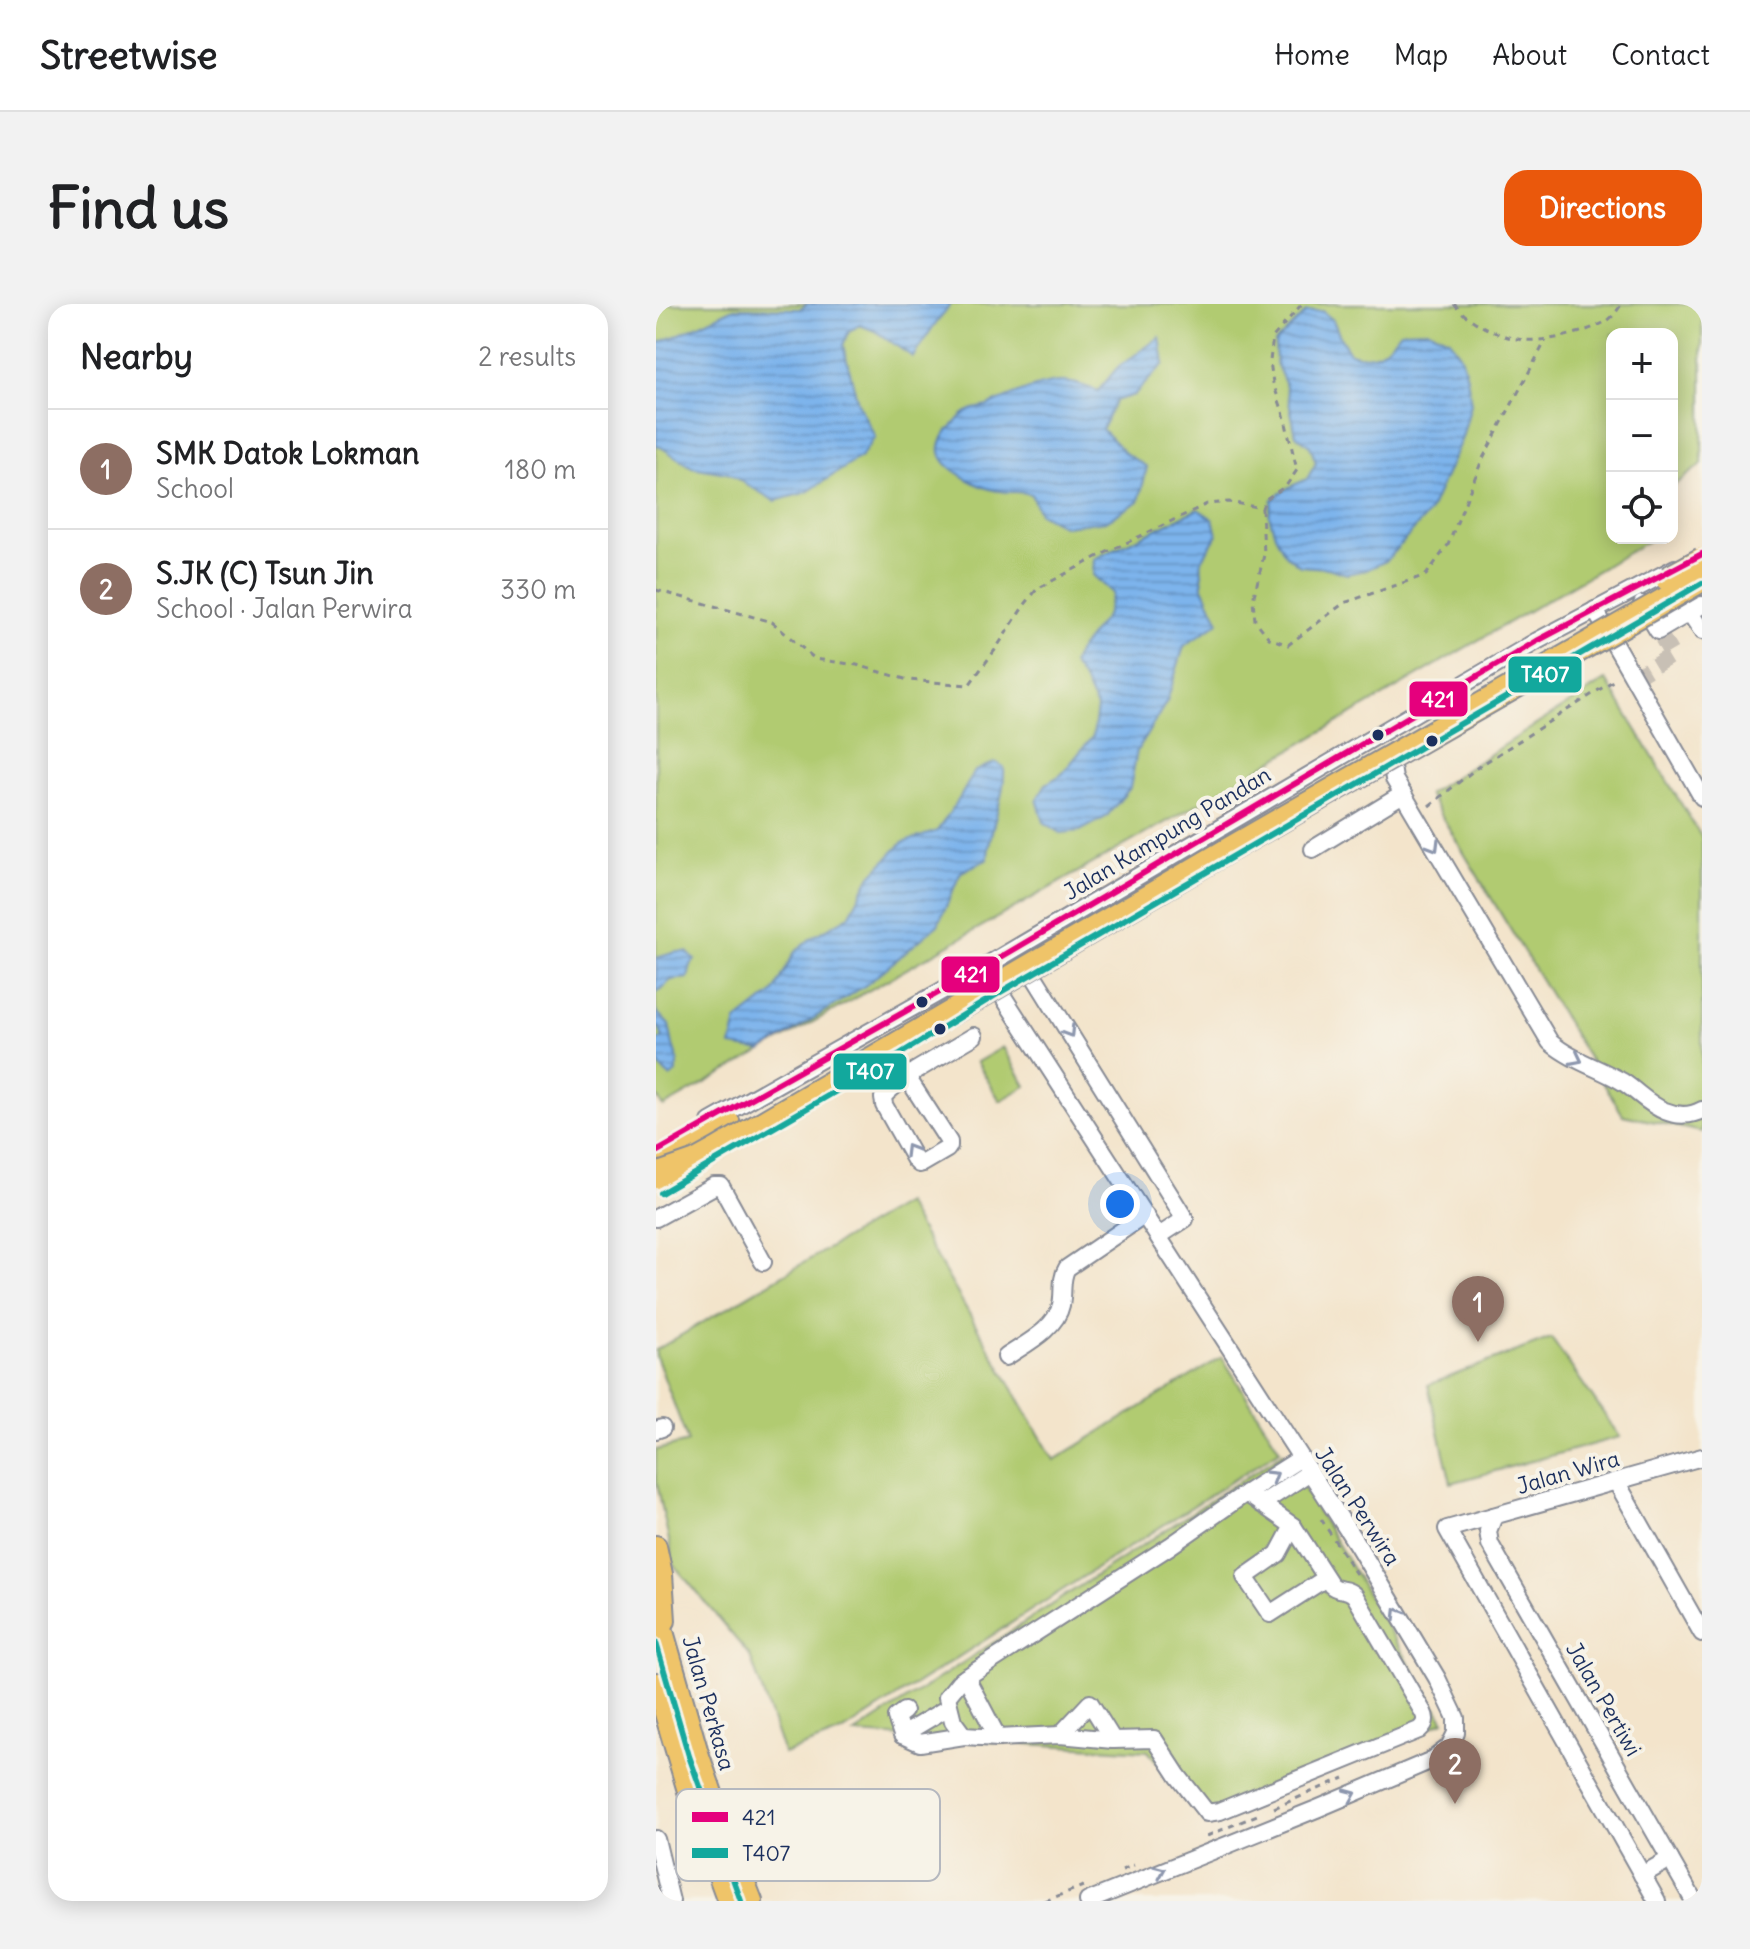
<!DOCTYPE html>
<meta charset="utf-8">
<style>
body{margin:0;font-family:Delius,sans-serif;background:#f2f2f2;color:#202124}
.controls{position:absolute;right:24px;top:24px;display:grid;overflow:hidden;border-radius:16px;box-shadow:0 4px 20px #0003}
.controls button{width:72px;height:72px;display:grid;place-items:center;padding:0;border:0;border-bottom:2px solid #e0e0e0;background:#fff;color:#202124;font:40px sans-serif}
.you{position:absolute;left:464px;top:900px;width:28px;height:28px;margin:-20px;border:6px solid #fff;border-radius:50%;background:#1a73e8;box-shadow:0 0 0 12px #1a73e833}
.badge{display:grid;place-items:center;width:52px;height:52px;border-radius:50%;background:#ea580c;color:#fff;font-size:26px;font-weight:700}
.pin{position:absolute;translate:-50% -66px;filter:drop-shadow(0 2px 4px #0008)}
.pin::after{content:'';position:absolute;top:42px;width:28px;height:24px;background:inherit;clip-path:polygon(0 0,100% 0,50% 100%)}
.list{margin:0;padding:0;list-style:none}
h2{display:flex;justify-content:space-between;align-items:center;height:104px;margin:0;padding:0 32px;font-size:34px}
h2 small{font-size:26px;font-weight:400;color:#757577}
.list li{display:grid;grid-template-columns:52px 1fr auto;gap:24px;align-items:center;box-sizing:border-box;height:120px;padding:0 32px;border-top:2px solid #e0e0e0}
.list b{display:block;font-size:30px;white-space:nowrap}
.list p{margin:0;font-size:26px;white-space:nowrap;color:#757577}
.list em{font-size:26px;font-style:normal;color:#757577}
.icon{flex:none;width:44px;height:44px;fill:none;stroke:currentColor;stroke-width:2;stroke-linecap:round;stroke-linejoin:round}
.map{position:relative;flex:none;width:1046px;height:1597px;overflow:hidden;border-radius:24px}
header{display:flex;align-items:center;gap:48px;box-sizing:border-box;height:112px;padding:0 40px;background:#fff;border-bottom:2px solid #e0e0e0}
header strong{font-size:38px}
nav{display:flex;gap:44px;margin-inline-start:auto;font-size:28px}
.intro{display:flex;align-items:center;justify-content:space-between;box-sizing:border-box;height:192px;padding:0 48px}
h1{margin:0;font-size:56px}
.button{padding:20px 36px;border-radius:24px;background:#ea580c;color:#fff;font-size:28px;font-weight:700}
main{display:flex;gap:48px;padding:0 48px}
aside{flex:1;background:#fff;border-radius:24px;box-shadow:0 4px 20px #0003}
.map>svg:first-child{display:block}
</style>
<header>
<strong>Streetwise</strong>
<nav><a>Home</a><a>Map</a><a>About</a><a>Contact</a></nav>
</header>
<div class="intro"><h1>Find us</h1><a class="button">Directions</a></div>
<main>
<aside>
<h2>Nearby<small>2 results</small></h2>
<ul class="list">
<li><span class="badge" style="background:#8d6e63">1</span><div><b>SMK Datok Lokman</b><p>School</p></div><em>180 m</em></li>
<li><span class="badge" style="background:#8d6e63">2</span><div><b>S.JK (C) Tsun Jin</b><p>School · Jalan Perwira</p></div><em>330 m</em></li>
</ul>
</aside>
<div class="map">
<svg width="1046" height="1597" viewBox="0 0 1046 1597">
<defs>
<pattern id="water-rules" width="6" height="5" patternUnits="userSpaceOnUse" patternTransform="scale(2)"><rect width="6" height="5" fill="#7db4ec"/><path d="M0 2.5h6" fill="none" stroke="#6693c2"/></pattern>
</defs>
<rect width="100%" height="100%" fill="#f7f3e8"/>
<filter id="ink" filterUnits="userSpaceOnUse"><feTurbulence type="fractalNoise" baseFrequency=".0125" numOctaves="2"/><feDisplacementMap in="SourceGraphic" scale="16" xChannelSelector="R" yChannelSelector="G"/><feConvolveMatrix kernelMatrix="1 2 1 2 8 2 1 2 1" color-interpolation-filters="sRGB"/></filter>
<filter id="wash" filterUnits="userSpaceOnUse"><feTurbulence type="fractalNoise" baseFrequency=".006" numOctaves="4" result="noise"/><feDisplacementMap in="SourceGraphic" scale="32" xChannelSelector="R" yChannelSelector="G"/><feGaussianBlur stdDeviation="1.8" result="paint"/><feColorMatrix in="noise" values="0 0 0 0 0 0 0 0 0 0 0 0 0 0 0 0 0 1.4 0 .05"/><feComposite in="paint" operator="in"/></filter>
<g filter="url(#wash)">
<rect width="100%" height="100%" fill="#f3e4cb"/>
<g fill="#b1cb71" stroke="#667d68" stroke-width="2">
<path d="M0 0H1046V160L1016 183V30H956V234H997L549 496 7 803 0 791Z"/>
<path d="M950 376 1046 534V828L967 811 772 490Z"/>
<path d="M347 743 370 782 344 797 321 758Z"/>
<path d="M249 899 398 1156 566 1053 624 1146 186 1428 128 1450 94 1352 18 1261 0 1174V1146L32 1138 0 1052V1046Z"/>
<path d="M895 1034 964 1133 795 1179 772 1081Z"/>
<path d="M627 1149 788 1417 551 1518 492 1447 198 1430Z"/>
</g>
<g fill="url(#water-rules)" stroke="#4c72a5" stroke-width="2">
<path d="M152 0H295L277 23 257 53 219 27 204 21 193 27 187 41 196 76 202 99 219 133 205 153 151 188 119 197 71 169 36 163 0 140V40L22 31 78 4 144 5Z"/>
<path d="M666 7 677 16 685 35 694 49C720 57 729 47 745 27L773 26 793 35 805 52 811 73 815 100 806 134 773 209 730 257 710 266 691 270 672 264 644 262 629 250 619 231 613 211 616 195 633 183 651 175 660 159 654 142 640 131 629 79 620 59 619 39 650 8Z"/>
<path d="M504 33 508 60 478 91 459 97 446 125 469 149 491 163 483 197 450 217 408 222 383 209 375 190C365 187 356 189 345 187 330 186 312 177 300 168 276 152 281 136 299 119 303 114 307 109 313 107 318 104 325 104 331 102 354 93 382 78 407 78 420 78 431 83 442 87L461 64Z"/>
<path d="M542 205 557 215 561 231 545 258 547 283 563 318 528 342 511 397 481 447 474 484 450 513 424 527 405 529 388 518 381 495 390 480 406 470 437 432 441 404 428 377 416 360 426 342 450 312 457 289 437 271 438 255Z"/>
<path d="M339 458 348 463C350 495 332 523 332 555L305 568 282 621 210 681 106 747 75 742 81 717 118 688 138 649 155 634 193 612 215 571 246 539 281 527 303 495 319 467Z"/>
<path d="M20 648H31L39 656 35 661 32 674 15 676 0 690V654Z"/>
<path d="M0 707 13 721 17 741 22 756 20 768 14 773C0 761 0 756 0 737L7 734 3 723H0Z"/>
</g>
</g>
<g filter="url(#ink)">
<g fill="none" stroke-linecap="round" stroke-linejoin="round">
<path stroke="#c8c0b5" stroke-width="16" stroke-dasharray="16 8" stroke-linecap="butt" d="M978 374 1016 351 1002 327"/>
<g stroke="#878a94" stroke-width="20">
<g id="minor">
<path d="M986 300 1002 327 1046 301"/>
<path d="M939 306 1046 493"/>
<path d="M1034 309 1046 327"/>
<path d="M734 450 738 475 894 738C915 756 943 764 967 778 981 787 993 801 1009 807 1021 812 1035 812 1046 806"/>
<path d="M657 545 747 490"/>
<path d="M371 661 529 915 503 932"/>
<path d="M328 663 702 1242 781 1374 800 1414V1429L793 1443 776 1456 663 1504 432 1597"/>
<path d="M251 773 293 838V842L291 845 267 859 263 860 259 856 228 801C228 798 227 796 227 794 230 787 252 772 259 767L318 732"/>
<path d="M54 818 328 663 881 337 1019 264"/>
<path d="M0 914 58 882H65L107 958"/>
<path d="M350 1053C369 1040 400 1025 405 1001 408 989 404 975 411 964L489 911"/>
<path d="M0 1126 6 1124"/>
<path d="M960 1177 1046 1329"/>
<path d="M590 1189 637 1222 675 1281C683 1289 690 1282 699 1292L767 1408C771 1416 769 1421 763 1426L564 1507 551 1509 522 1472 498 1435 457 1436 404 1431 342 1434 308 1432 297 1417 291 1393 303 1378 514 1242Z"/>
<path d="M590 1189 645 1154"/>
<path d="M605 1200 654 1168"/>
<path d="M838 1212 832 1227 834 1240 1038 1597"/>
<path d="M637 1222 622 1250 589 1273 614 1310 670 1274"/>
<path d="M310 1373 342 1434"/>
<path d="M248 1407 240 1413 246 1431 264 1439 308 1432"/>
<path d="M246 1431 293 1403"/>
<path d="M404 1431 434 1399 457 1436"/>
<path d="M0 1535 15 1597"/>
<path d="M986 1571 1014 1555"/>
<path d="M1001 1597 791 1225 1046 1153"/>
</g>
</g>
<g stroke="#878a94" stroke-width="24">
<g id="major">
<path d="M0 1242 6 1270 9 1317"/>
<path d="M0 1303 42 1449 73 1538 96 1597"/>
<path d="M0 1379 32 1487 72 1597"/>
</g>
</g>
<g stroke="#878a94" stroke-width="28">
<path id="highway" d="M0 859 72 820"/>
</g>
<g stroke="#878a94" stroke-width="3" stroke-dasharray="6 6" stroke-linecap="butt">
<path d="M798 0C812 18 847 35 869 36 892 38 929 29 949 18 956 15 961 6 966 0"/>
<path d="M606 204 608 251 597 296 599 316 613 334 632 341 688 299 770 271 792 241 826 156 890 36"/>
<path d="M0 286 116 318 159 355 201 361 252 376 313 381 339 346 367 303 381 285 443 252 551 200 573 198 606 204 610 195 630 182 641 166 628 111 617 79 614 57 617 33 646 0"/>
<path d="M773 502 822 463 960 375"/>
<path d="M665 1215 700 1270"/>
<path d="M618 1504 688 1474"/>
<path d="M551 1532 606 1509"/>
<path d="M466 1566 478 1561"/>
<path d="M389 1597 427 1582"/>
</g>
<use href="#minor" stroke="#fff" stroke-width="16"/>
<use href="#major" stroke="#efc469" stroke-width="20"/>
<use href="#highway" stroke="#efc469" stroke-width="24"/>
<g stroke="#878a94" stroke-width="28" stroke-linecap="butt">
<g id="highway-bridge">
<path d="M1012 275 1046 256"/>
<path d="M0 872 40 858 60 847 569 548 1046 275"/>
</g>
</g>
<use href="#highway-bridge" stroke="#efc469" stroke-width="24"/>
<g stroke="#f7f3e8" stroke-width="12">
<path id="bus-1" d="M0 848 328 663 881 337 1046 250"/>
</g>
<g stroke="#f7f3e8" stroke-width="12">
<g id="bus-2">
<path d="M5 889 244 750 343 689 1046 279"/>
<path d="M0 1339 33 1452 85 1597"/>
</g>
</g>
<use href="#bus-1" stroke="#e5007d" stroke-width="6"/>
<use href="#bus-2" stroke="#12a89d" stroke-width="6"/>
</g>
<defs><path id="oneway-chevron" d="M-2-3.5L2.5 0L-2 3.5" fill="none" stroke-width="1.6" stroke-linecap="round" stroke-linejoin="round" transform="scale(2)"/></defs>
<g stroke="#8d97ae">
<use href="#oneway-chevron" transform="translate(778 542) rotate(59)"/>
<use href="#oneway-chevron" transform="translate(413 728) rotate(58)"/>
<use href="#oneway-chevron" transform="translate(921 755) rotate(27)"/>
<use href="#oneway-chevron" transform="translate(254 846) rotate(-121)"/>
<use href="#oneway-chevron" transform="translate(617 1172) rotate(-32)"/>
<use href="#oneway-chevron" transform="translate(742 1309) rotate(-121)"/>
<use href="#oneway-chevron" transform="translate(695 1491) rotate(-23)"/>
<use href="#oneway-chevron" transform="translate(504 1567) rotate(-23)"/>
</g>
</g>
<g fill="#1b2f5e" stroke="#f7f3e8" stroke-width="3">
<circle cx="722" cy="431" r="7"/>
<circle cx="776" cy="437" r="7"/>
<circle cx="266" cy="698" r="7"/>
<circle cx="284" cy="725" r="7"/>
</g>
<g text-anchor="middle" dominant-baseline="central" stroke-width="8" stroke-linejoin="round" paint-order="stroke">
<g font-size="22" fill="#1b2f5e" stroke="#f7f3e8">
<text transform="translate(511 529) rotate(-31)">Jalan Kampung Pandan</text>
<text transform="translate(912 1168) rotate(-16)">Jalan Wira</text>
<text transform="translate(702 1202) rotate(57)">Jalan Perwira</text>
<text transform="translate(948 1395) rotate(60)">Jalan Pertiwi</text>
<text transform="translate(53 1399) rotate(74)">Jalan Perkasa</text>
</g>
</g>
<rect x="20" y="1485" width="264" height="92" rx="12" fill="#f7f3e8" stroke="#b5b8bf" stroke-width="2"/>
<rect x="36" y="1508" width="36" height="10" fill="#e5007d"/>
<rect x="36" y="1544" width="36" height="10" fill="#12a89d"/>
<g font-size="22" fill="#1b2f5e">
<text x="86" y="1521">421</text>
<text x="86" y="1557">T407</text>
</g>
<g stroke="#f7f3e8" stroke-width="3">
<rect x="851" y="351" width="76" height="39" rx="8" fill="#12a89d"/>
<rect x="752" y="376" width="61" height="38" rx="8" fill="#e5007d"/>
<rect x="284" y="651" width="61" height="39" rx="8" fill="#e5007d"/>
<rect x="176" y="748" width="76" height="39" rx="8" fill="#12a89d"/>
</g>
<g font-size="22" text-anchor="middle" font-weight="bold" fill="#fff">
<text x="889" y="378">T407</text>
<text x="782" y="403">421</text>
<text x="315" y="678">421</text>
<text x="214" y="775">T407</text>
</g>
</svg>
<div class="controls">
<button>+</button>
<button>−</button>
<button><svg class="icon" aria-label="locate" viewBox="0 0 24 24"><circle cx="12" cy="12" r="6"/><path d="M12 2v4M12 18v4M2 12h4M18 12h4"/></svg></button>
</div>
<div class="you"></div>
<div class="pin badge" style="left:822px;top:1038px;background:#8d6e63">1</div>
<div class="pin badge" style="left:799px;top:1500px;background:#8d6e63">2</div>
</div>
</main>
